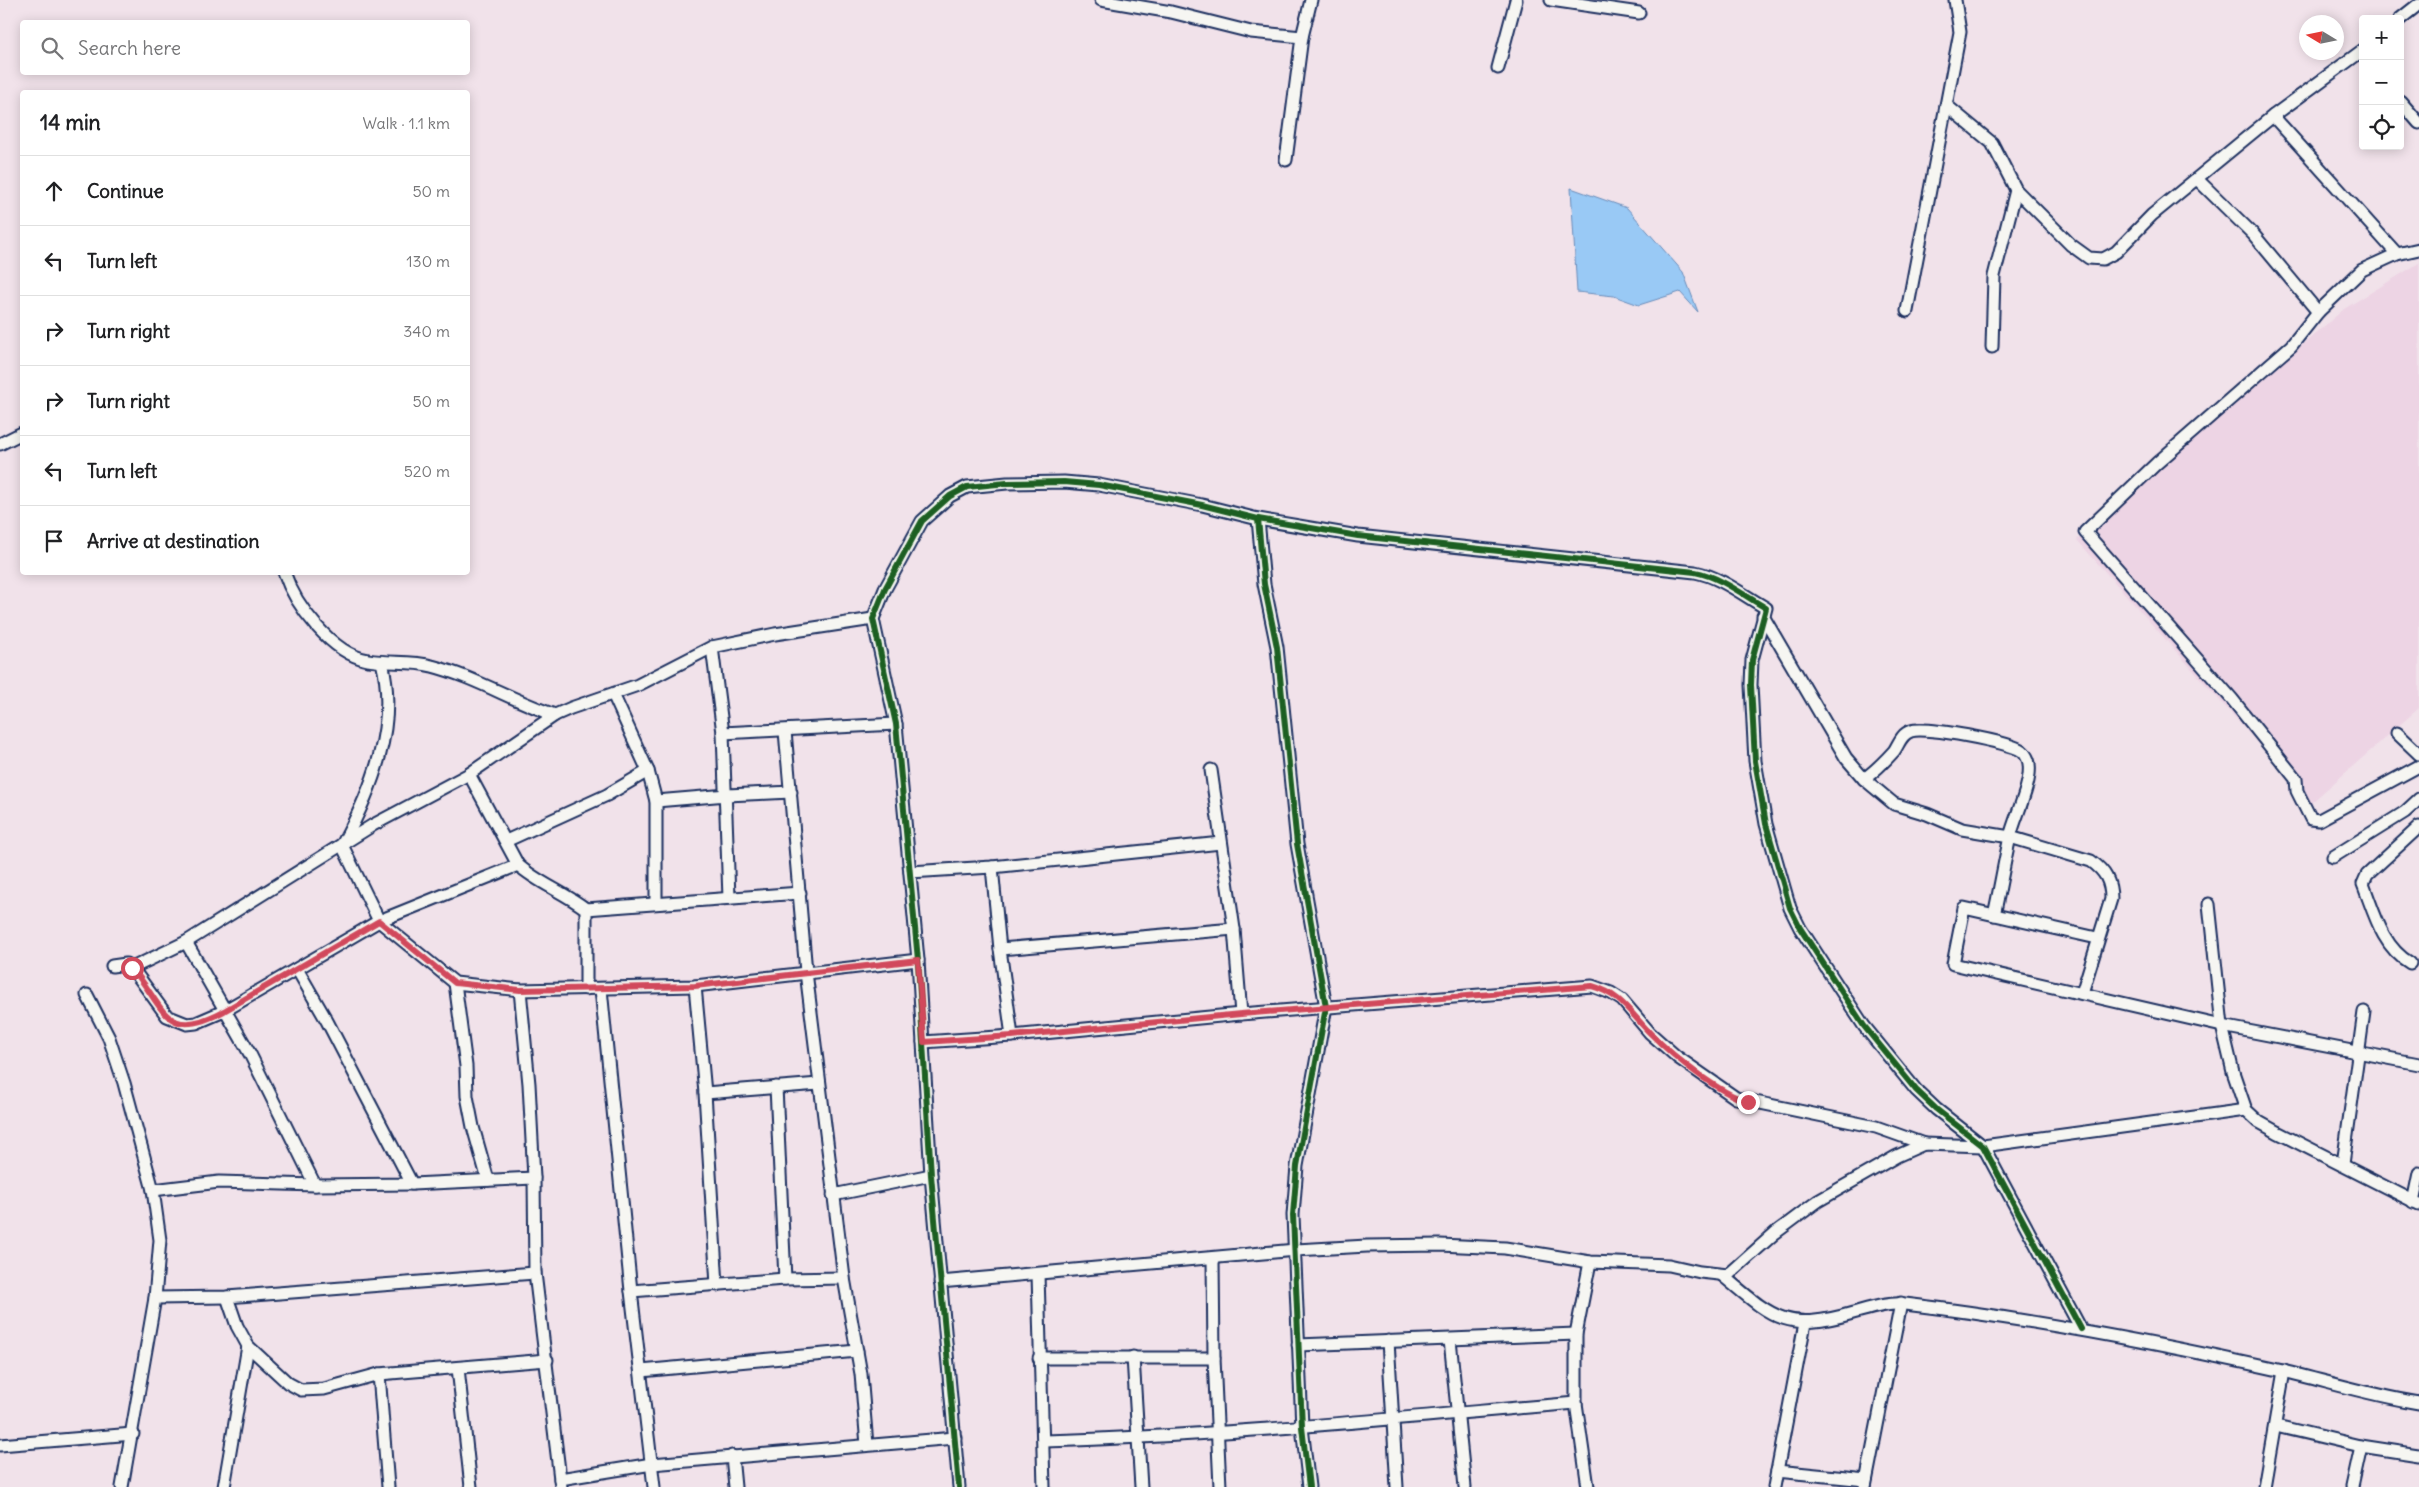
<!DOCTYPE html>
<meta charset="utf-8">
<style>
body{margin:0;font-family:Delius,sans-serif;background:#f6f6f6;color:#202124}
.controls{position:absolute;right:15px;top:15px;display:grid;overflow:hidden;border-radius:5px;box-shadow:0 2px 12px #0003}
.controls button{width:45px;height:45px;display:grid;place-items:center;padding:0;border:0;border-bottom:1px solid #e0e0e0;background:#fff;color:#202124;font:25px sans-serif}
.compass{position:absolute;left:2299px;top:15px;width:45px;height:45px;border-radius:50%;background:#fff;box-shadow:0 2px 12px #0003;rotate:280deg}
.stop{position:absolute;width:15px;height:15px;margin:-11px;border:4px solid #d1495b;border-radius:50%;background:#fff}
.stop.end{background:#d1495b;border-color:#fff;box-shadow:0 1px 5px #0008}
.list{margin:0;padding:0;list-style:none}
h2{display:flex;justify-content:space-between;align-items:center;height:65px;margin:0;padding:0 20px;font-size:21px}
h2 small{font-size:16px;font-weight:400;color:#757577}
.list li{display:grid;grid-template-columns:32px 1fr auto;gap:15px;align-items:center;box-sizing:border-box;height:70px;padding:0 20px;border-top:1px solid #e0e0e0}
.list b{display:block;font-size:19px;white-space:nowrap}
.list em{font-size:16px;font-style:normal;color:#757577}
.icon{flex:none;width:28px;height:28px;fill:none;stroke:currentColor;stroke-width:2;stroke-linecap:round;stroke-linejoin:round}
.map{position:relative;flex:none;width:2419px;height:1487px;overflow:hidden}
.search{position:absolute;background:#fff;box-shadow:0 2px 12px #0003;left:20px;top:20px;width:450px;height:55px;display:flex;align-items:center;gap:12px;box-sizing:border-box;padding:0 18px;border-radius:5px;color:#757577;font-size:19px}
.panel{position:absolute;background:#fff;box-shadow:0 2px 12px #0003;left:20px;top:90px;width:450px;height:485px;border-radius:5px}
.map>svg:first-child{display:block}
</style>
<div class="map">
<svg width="2419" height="1487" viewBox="0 0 2419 1487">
<rect width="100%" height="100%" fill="#f1e2ea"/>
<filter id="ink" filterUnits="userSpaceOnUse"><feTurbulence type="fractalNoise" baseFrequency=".02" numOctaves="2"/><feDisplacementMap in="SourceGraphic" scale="10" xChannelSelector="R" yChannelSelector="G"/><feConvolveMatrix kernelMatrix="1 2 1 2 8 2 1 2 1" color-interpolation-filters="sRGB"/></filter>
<g filter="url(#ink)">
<path fill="#edd4e4" d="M2419 263V708L2311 803 2077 540 2344 309Z"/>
<path fill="#99c9f5" stroke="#678bb9" d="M1571 188 1627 208 1683 272 1698 312 1680 292 1639 305 1614 296 1577 292Z"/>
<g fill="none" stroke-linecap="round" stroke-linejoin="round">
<g stroke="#1b2f5e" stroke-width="15">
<g id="street">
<path d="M1101 0 1171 12 1251 32 1302 37"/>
<path d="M1551 0 1639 13"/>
<path d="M2400 19 2419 4"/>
<path d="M1498 68 1516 0"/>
<path d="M2400 101 2419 123"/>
<path d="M1946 105 1992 143 2016 190 2071 245 2089 258 2103 259 2116 252 2152 215 2273 116 2363 50"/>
<path d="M2273 116 2397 254"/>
<path d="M1286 160 1302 37 1311 0"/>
<path d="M2197 179 2253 234 2318 312"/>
<path d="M2419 249 2397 254 2362 270 2318 312 2291 346 2157 463 2085 532 2232 699 2296 779 2297 791 2311 819 2319 820 2419 766"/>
<path d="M1907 311 1960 32 1955 0"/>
<path d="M1992 347 1994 276 2016 190"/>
<path d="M0 444 22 433"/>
<path d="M1258 519 1264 584 1277 647 1297 844 1326 1007 1297 1166 1293 1215 1302 1427 1309 1487"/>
<path d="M284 572C295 605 332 654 368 660 389 664 411 660 432 666 475 677 513 701 555 715"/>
<path d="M1763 616 1846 758 1864 779 1894 804 1927 814 1962 829 2010 837 2091 861C2105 871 2111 881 2111 899L2082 993"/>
<path d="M712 647 723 733 729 898"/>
<path d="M382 662C398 725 372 790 342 845L379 921 455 983 520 990 695 986 918 960"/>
<path d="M613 694 648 771 656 801V903"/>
<path d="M785 731 806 972 844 1278 861 1374 867 1445"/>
<path d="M723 733 896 724"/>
<path d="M2397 733 2419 754"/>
<path d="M1211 770 1234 929 1241 1014"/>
<path d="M1864 779C1875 771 1885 761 1894 751 1899 744 1901 734 1911 731 1925 726 2010 742 2022 751 2025 753 2029 760 2029 764 2032 784 2015 816 2010 837 2004 863 2000 889 1994 915"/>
<path d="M656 801 727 795 791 792"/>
<path d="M506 841 607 795 648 771"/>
<path d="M2333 857 2405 812 2419 799"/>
<path d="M518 865C538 883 564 892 586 909V989"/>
<path d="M992 867 1000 949 1012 1036"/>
<path d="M910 872 992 867 1221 843"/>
<path d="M2209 904 2222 1026 2233 1072 2246 1110 2259 1122 2277 1132 2419 1204"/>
<path d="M586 909 800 893"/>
<path d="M2097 938 1964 908 1953 964 2222 1026 2419 1064"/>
<path d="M186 942 250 1054 315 1185"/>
<path d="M1000 949 1234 929"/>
<path d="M2410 963C2382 947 2374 912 2363 884L2367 875 2419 827"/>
<path d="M112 966 126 964 132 968 167 1016 187 1024 196 1023 224 1011 379 921 518 865 469 774"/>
<path d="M132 968 186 942 373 825 469 774 555 715 571 708 638 685 712 647 775 634 873 619"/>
<path d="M297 969 327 1021 412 1184"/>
<path d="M455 983 466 1066 467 1096 473 1127 488 1180"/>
<path d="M695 986 705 1093 717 1285"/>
<path d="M601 989 631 1291 654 1487"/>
<path d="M520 990 529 1084 534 1178 535 1273 561 1487"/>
<path d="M87 995 109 1038 124 1083 153 1190 160 1240 155 1298 122 1487"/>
<path d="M923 1042 1012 1036 1241 1014 1592 986 1611 993 1622 1000 1650 1033 1677 1057 1736 1098 1876 1127 1924 1144"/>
<path d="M776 1087 785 1279"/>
<path d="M705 1093 819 1084"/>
<path d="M2343 1164 2364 1012"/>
<path d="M153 1190 219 1182 315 1185 412 1184 534 1178"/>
<path d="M833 1195 931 1175"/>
<path d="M2413 1202 2419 1173"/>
<path d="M1213 1259 1214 1358 1220 1487"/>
<path d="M1038 1274 1044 1487"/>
<path d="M1722 1275C1772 1317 1785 1333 1853 1313 1868 1309 1889 1302 1905 1304 2032 1319 2158 1343 2283 1371 2329 1382 2373 1396 2419 1403"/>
<path d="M940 1282 1296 1250 1367 1246 1440 1245 1505 1248 1590 1262 1669 1265 1700 1272 1728 1275 1775 1233 1818 1201 1897 1156 1924 1144 1983 1146 2246 1110"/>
<path d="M631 1291 785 1279 844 1278"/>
<path d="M227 1297 237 1326 248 1346 288 1383 301 1390 324 1389 379 1374 547 1360"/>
<path d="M155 1298 227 1297 535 1273"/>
<path d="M1450 1340 1465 1487"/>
<path d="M1388 1341 1397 1487"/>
<path d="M1298 1345 1576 1334"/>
<path d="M1133 1357 1141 1487"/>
<path d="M1039 1358H1214"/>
<path d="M458 1368 471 1487"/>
<path d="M641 1371 857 1351"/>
<path d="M379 1374 388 1487"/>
<path d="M2276 1426 2361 1446 2419 1455"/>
<path d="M1044 1441C1222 1436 1399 1418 1576 1403"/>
<path d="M0 1445 133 1434"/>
<path d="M732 1456 735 1487"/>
<path d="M1777 1471 1866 1480"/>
<path d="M560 1479 652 1464 955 1438"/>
<path d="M224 1487 248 1346"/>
<path d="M959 1487 931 1175 918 960 896 724 873 619 885 589 922 521 950 496 967 487 1007 483 1064 482 1099 485 1202 505 1258 519 1358 536 1695 572C1721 577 1743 595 1766 608L1752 660 1751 685 1755 761 1766 824 1790 908 1800 928 1864 1026 1916 1090 1936 1109 1983 1146 2081 1329"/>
<path d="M1588 1487 1576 1403V1334L1590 1262"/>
<path d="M1774 1487 1805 1323"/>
<path d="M1865 1487 1901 1303"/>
<path d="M2264 1487 2284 1371"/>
<path d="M2352 1487 2361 1446"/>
</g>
</g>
<use href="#street" stroke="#f6f6f2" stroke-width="11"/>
<g stroke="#f6f6f2" stroke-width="9">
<g id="cycleway">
<path d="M1258 519 1264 584 1277 647 1297 844 1326 1007 1297 1166 1293 1215 1302 1427 1309 1487"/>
<path d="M959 1487 931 1175 918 960 896 724 873 619 885 589 922 521 950 496 967 487 1007 483 1064 482 1099 485 1202 505 1258 519 1358 536 1695 572C1721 577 1743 595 1766 608L1752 660 1751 685 1755 761 1766 824 1790 908 1800 928 1864 1026 1916 1090 1936 1109 1983 1146 2081 1329"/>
</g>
</g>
<use href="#cycleway" stroke="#1b5e20" stroke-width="6"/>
</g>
</g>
<g fill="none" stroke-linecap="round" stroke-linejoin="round" filter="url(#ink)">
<path stroke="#d1495b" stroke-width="6" d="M132 968C165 1007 164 1043 224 1011L379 921 455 983 520 990 695 986 918 960 924 1042 1012 1036 1241 1014 1592 986C1621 994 1631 1014 1651 1034 1674 1057 1717 1092 1748 1102"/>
</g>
</svg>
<div class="controls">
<button>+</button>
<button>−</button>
<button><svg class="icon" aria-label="locate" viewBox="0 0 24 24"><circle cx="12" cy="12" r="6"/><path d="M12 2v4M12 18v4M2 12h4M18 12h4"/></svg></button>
</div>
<svg class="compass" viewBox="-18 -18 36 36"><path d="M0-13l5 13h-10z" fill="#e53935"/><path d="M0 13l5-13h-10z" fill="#757577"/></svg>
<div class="stop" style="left:132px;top:968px"></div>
<div class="stop end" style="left:1748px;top:1102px"></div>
<div class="search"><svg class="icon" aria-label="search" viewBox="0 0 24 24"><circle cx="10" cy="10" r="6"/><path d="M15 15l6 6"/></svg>Search here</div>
<section class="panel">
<h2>14 min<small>Walk · 1.1 km</small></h2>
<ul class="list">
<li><svg class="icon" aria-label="ahead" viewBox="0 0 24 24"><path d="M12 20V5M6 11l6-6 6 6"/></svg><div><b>Continue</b></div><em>50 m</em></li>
<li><svg class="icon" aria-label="left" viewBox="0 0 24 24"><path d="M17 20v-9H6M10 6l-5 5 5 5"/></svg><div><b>Turn left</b></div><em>130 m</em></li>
<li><svg class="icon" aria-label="right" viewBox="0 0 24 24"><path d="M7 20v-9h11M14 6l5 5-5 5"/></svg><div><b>Turn right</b></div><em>340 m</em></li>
<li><svg class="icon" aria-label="right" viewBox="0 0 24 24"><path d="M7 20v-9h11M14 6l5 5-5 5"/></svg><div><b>Turn right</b></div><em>50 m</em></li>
<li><svg class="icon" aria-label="left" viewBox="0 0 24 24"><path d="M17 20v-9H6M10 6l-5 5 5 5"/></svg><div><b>Turn left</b></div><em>520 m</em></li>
<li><svg class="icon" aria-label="arrive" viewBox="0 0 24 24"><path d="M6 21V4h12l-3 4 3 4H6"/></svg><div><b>Arrive at destination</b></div></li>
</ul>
</section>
</div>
